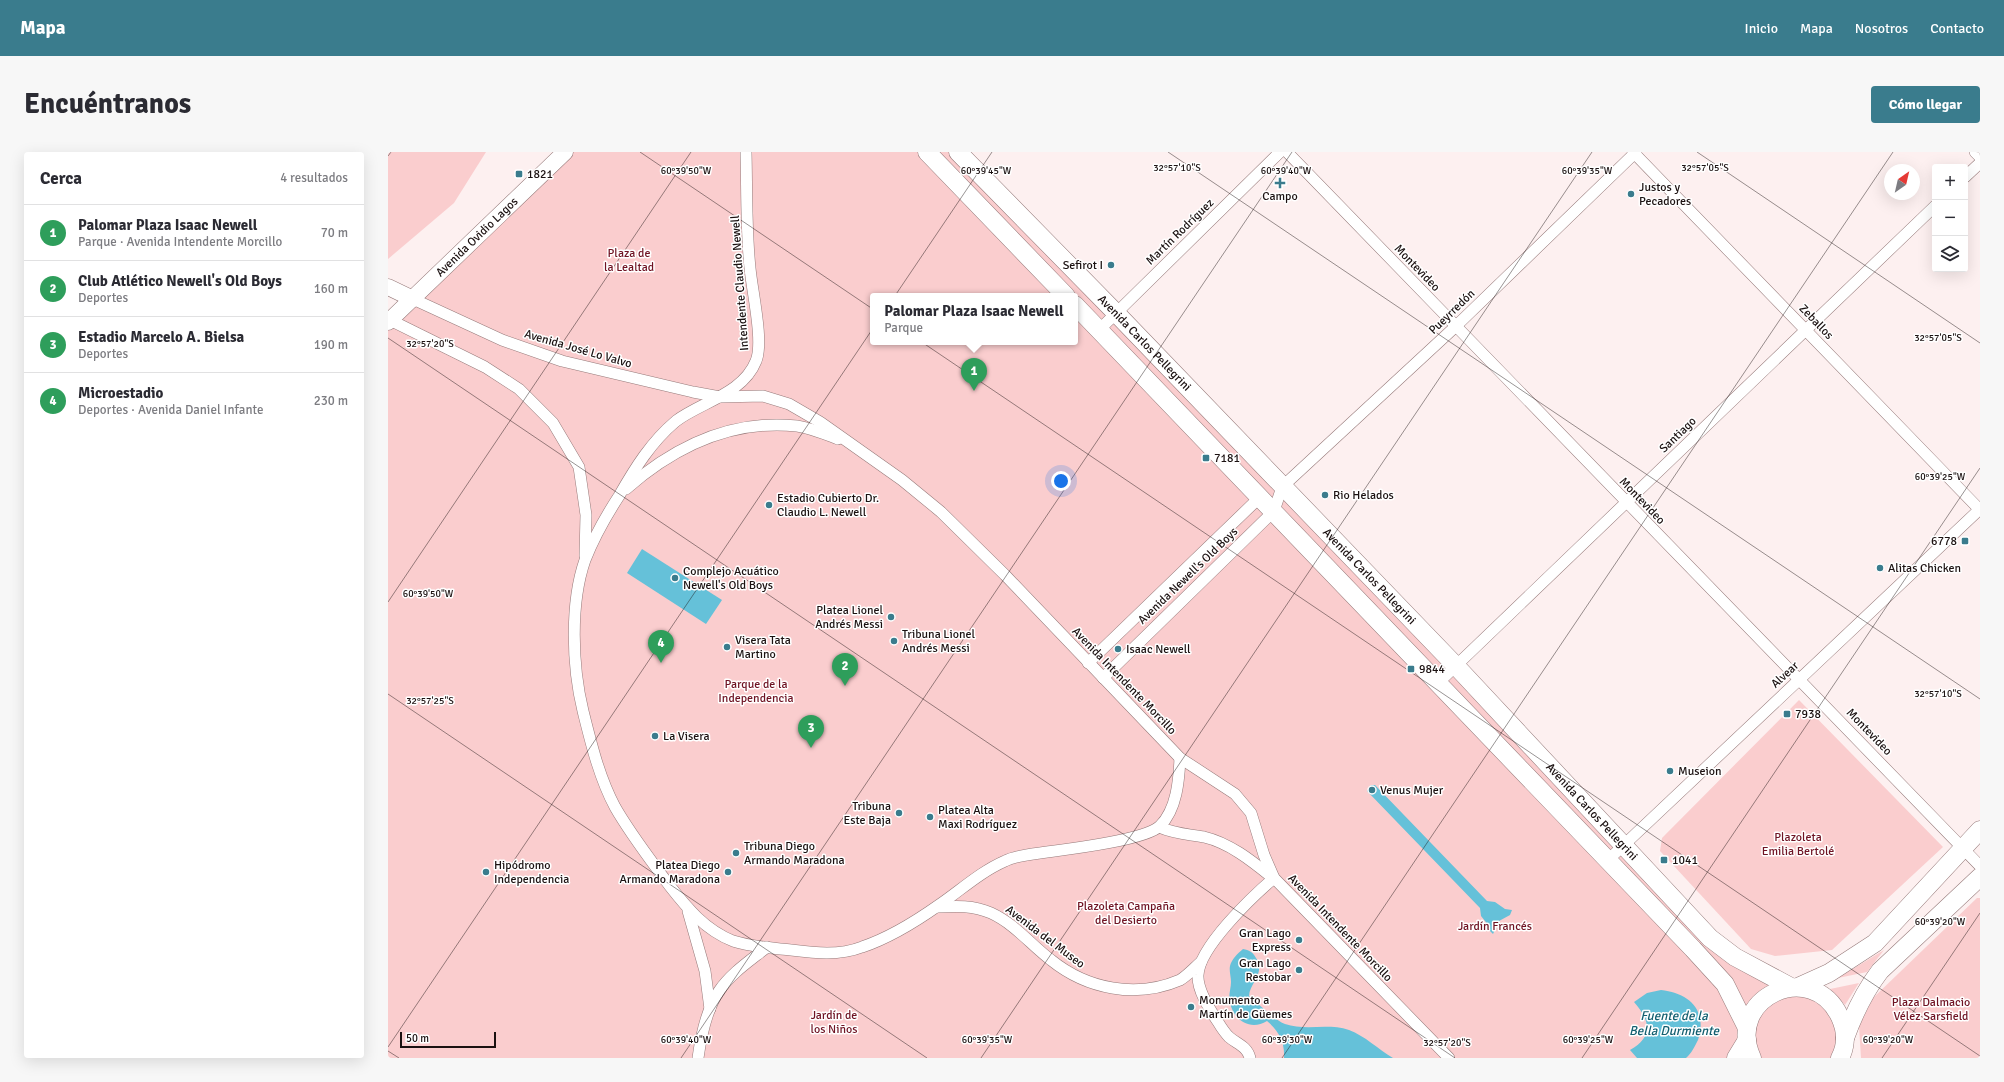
<!DOCTYPE html>
<html lang="es">
<meta charset="utf-8">
<style>
body{margin:0;font-family:Signika,sans-serif;background:#f7f7f7;color:#2b2b33}
.controls{position:absolute;right:12px;top:12px;display:grid;overflow:hidden;border-radius:4px;box-shadow:0 4px 16px #0002}
.controls button{width:36px;height:36px;display:grid;place-items:center;padding:0;border:0;border-bottom:1px solid #e1e1e2;background:#fff;color:#2b2b33;font:20px sans-serif}
.compass{position:absolute;left:1496px;top:12px;width:36px;height:36px;border-radius:50%;background:#fff;box-shadow:0 4px 16px #0002;rotate:34deg}
.scale{position:absolute;left:12px;bottom:10px;width:96px;box-sizing:border-box;padding-left:4px;border:2px solid #1b1111;border-top:0;font-size:11px;line-height:14px;white-space:nowrap;color:#1b1111;-webkit-text-stroke:3px #fff;paint-order:stroke}
.you{position:absolute;left:673px;top:329px;width:14px;height:14px;margin:-10px;border:3px solid #fff;border-radius:50%;background:#1a73e8;box-shadow:0 0 0 6px #1a73e833}
.badge{display:grid;place-items:center;width:26px;height:26px;border-radius:50%;background:#3a7c8d;color:#fff;font-size:13px;font-weight:700}
.pin{position:absolute;translate:-50% -33px;filter:drop-shadow(0 1px 2px #0008)}
.pin::after{content:'';position:absolute;top:21px;width:14px;height:12px;background:inherit;clip-path:polygon(0 0,100% 0,50% 100%)}
.popup{position:absolute;left:482px;top:141px;width:208px;height:52px;box-sizing:border-box;display:grid;place-content:center;border-radius:4px;background:#fff;filter:drop-shadow(0 1px 3px #0005);font-size:13px;white-space:nowrap;color:#7c7c81}
.popup b{font-size:15px;color:#2b2b33}
.popup::after{content:'';position:absolute;left:50%;top:100%;margin-left:-8px;border:8px solid transparent;border-top-color:#fff}
.list{margin:0;padding:0;list-style:none}
h2{display:flex;justify-content:space-between;align-items:center;height:52px;margin:0;padding:0 16px;font-size:17px}
h2 small{font-size:13px;font-weight:400;color:#7c7c81}
.list li{display:grid;grid-template-columns:26px 1fr auto;gap:12px;align-items:center;box-sizing:border-box;height:56px;padding:0 16px;border-top:1px solid #e1e1e2}
.list b{display:block;font-size:15px;white-space:nowrap}
.list p{margin:0;font-size:13px;white-space:nowrap;color:#7c7c81}
.list em{font-size:13px;font-style:normal;color:#7c7c81}
.icon{flex:none;width:22px;height:22px;fill:none;stroke:currentColor;stroke-width:2;stroke-linecap:round;stroke-linejoin:round}
.map{position:relative;flex:none;width:1592px;height:906px;overflow:hidden;border-radius:4px}
header{display:flex;align-items:center;gap:24px;box-sizing:border-box;height:56px;padding:0 20px;background:#3a7c8d;color:#fff}
header strong{font-size:19px}
nav{display:flex;gap:22px;margin-inline-start:auto;font-size:14px}
.intro{display:flex;align-items:center;justify-content:space-between;box-sizing:border-box;height:96px;padding:0 24px}
h1{margin:0;font-size:28px}
.button{padding:10px 18px;border-radius:4px;background:#3a7c8d;color:#fff;font-size:14px;font-weight:700}
main{display:flex;gap:24px;padding:0 24px}
aside{flex:1;background:#fff;border-radius:4px;box-shadow:0 4px 16px #0002}
.map>svg:first-child{display:block}
</style>
<header>
<strong>Mapa</strong>
<nav><a>Inicio</a><a>Mapa</a><a>Nosotros</a><a>Contacto</a></nav>
</header>
<div class="intro"><h1>Encuéntranos</h1><a class="button">Cómo llegar</a></div>
<main>
<aside>
<h2>Cerca<small>4 resultados</small></h2>
<ul class="list">
<li><span class="badge" style="background:#2e9e5b">1</span><div><b>Palomar Plaza Isaac Newell</b><p>Parque · Avenida Intendente Morcillo</p></div><em>70 m</em></li>
<li><span class="badge" style="background:#2e9e5b">2</span><div><b>Club Atlético Newell's Old Boys</b><p>Deportes</p></div><em>160 m</em></li>
<li><span class="badge" style="background:#2e9e5b">3</span><div><b>Estadio Marcelo A. Bielsa</b><p>Deportes</p></div><em>190 m</em></li>
<li><span class="badge" style="background:#2e9e5b">4</span><div><b>Microestadio</b><p>Deportes · Avenida Daniel Infante</p></div><em>230 m</em></li>
</ul>
</aside>
<div class="map">
<svg width="1592" height="906" viewBox="0 0 1592 906">
<rect width="100%" height="100%" fill="#fdf0f0"/>
<g fill="#facdce" fill-rule="evenodd">
<path d="M0 0H98L66 51 0 107Z"/>
<path d="M177 0H570L1322 786 1438 845 1460 906H0V170ZM485 144H687V190H485Z"/>
<path d="M1411 548 1555 695 1444 798 1387 804 1363 797 1272 699 1274 686Z"/>
<path d="M1589 746H1592V906H1473L1471 874 1485 846Z"/>
<path d="M1496 798 1479 820 1450 826Z"/>
<path d="M1471 831 1457 853 1442 837Z"/>
</g>
<g fill="#65c1d9">
<path d="M254 397 334 448 318 472 239 421Z"/>
<path d="M983 633H987L1099 749 1107 750 1117 757 1124 758 1122 763 1111 769 1105 782 1101 778V774L1093 764 1092 756 979 639Z"/>
<path d="M855 797C861 798 865 800 868 806 878 821 862 830 861 844 870 851 886 868 897 872 917 879 940 871 961 878 977 884 990 897 1005 906H896C897 890 891 879 879 869 863 879 846 869 842 851 840 843 843 837 843 830 843 825 841 819 842 814 843 808 850 801 855 797Z"/>
<path d="M1273 838C1301 841 1320 858 1310 888 1307 894 1303 902 1298 906H1249L1242 898C1265 885 1263 869 1246 850L1259 841Z"/>
</g>
<g fill="none" stroke-linecap="round" stroke-linejoin="round">
<g stroke="#967a7a" stroke-width="12">
<g id="street">
<path d="M358 0C359 38 358 78 362 116 364 139 376 190 368 209 355 242 313 250 288 269 263 290 247 316 231 344 218 364 206 385 197 408 182 451 184 514 195 559 203 591 211 625 227 655 243 683 262 707 281 733 299 756 317 778 345 789 363 795 384 796 403 798 427 801 451 804 474 795 501 786 527 770 551 753 573 738 592 720 617 709 629 703 646 702 659 700 682 697 757 688 772 674 789 657 791 628 792 606"/>
<path d="M899 0 1592 714"/>
<path d="M1245 0 1592 358"/>
<path d="M1587 0 1592 5"/>
<path d="M1577 25 1592 11"/>
<path d="M25 147 114 188 174 209 305 240 332 245 375 244 401 252 432 270 514 328 553 360 617 423 792 606 847 642 863 661 876 703 886 726 1061 906"/>
<path d="M2 168 97 215 131 237 165 271 191 315 198 363 197 404"/>
<path d="M711 178 892 0"/>
<path d="M238 337C286 295 344 267 409 274 423 276 437 282 450 287"/>
<path d="M700 511 872 345"/>
<path d="M715 526 886 359 894 335 1067 175 1248 0"/>
<path d="M1050 531 1547 54"/>
<path d="M771 675C787 682 799 682 816 685 842 691 865 710 885 726"/>
<path d="M1220 708 1592 357"/>
<path d="M549 755C568 754 585 753 603 761 627 772 643 793 663 808 699 837 748 847 792 828 799 824 806 816 813 810"/>
<path d="M300 759 317 819 322 857"/>
<path d="M310 906C313 884 318 858 331 839 343 821 363 808 379 795"/>
<path d="M862 906C859 894 849 892 841 885 837 881 833 875 830 870 822 858 809 838 810 823 811 795 865 744 886 726"/>
</g>
</g>
<g stroke="#967a7a" stroke-width="17">
<g id="secondary">
<path d="M0 135 25 147"/>
<path id="s1" d="M0 170 177 0"/>
</g>
</g>
<g stroke="#967a7a" stroke-width="19">
<g id="primary">
<path d="M539 0 678 144"/>
<path id="s2" d="M570 0 728 161 1068 514 1322 786 1347 805 1403 835"/>
<path d="M687 153 1305 797 1337 832 1359 876"/>
<path d="M1410 835 1441 821 1487 791 1592 678"/>
<path d="M1457 886C1466 861 1476 840 1492 819L1592 725"/>
<path d="M1348 906 1359 888"/>
<path d="M1364 906C1336 846 1424 805 1452 865 1458 878 1459 893 1452 906"/>
</g>
</g>
<use href="#street" stroke="#fff" stroke-width="11"/>
<use href="#secondary" stroke="#fff" stroke-width="16"/>
<use href="#primary" stroke="#fff" stroke-width="18"/>
</g>
<path fill="none" stroke="#1b1111" stroke-width="1" stroke-opacity="0.45" d="M252 0 1592 904M780 0 1592 547M1309 0 1592 191M0 4 3 0M0 186 1067 906M0 450 303 0M0 542 539 906M0 895 604 0M0 899 11 906M293 906 904 0M593 906 1204 0M894 906 1505 0M1194 906 1592 316M1494 906 1592 761"/>
<g fill="#3a7c8d" stroke="#fff" stroke-width="1.5">
<rect x="127" y="18" width="8" height="8" rx="2"/>
<path d="M890 25h4v4h4v4h-4v4h-4v-4h-4v-4h4z"/>
<circle cx="1243" cy="42" r="4"/>
<circle cx="723" cy="113" r="4"/>
<rect x="814" y="302" width="8" height="8" rx="2"/>
<circle cx="937" cy="343" r="4"/>
<circle cx="381" cy="353" r="4"/>
<rect x="1573" y="385" width="8" height="8" rx="2"/>
<circle cx="1492" cy="416" r="4"/>
<circle cx="287" cy="426" r="4"/>
<circle cx="503" cy="465" r="4"/>
<circle cx="506" cy="489" r="4"/>
<circle cx="339" cy="495" r="4"/>
<circle cx="730" cy="497" r="4"/>
<rect x="1019" y="513" width="8" height="8" rx="2"/>
<rect x="1395" y="558" width="8" height="8" rx="2"/>
<circle cx="267" cy="584" r="4"/>
<circle cx="1282" cy="619" r="4"/>
<circle cx="984" cy="638" r="4"/>
<circle cx="511" cy="661" r="4"/>
<circle cx="542" cy="665" r="4"/>
<circle cx="348" cy="701" r="4"/>
<rect x="1272" y="704" width="8" height="8" rx="2"/>
<circle cx="98" cy="720" r="4"/>
<circle cx="340" cy="720" r="4"/>
<circle cx="911" cy="788" r="4"/>
<circle cx="911" cy="818" r="4"/>
<circle cx="803" cy="855" r="4"/>
</g>
<g text-anchor="middle" dominant-baseline="central" stroke-width="3" stroke-linejoin="round" paint-order="stroke">
<g font-size="12" fill="#1b1111" stroke="#fff" text-anchor="start">
<text x="139" y="22">1821</text>
<text x="1251" y="35">Justos y<tspan x="1251" dy="14">Pecadores</tspan></text>
<text x="892" y="44" text-anchor="middle">Campo</text>
<text x="715" y="113" text-anchor="end">Sefirot I</text>
<text x="826" y="306">7181</text>
<text x="945" y="343">Rio Helados</text>
<text x="389" y="346">Estadio Cubierto Dr.<tspan x="389" dy="14">Claudio L. Newell</tspan></text>
<text x="1569" y="389" text-anchor="end">6778</text>
<text x="1500" y="416">Alitas Chicken</text>
<text x="295" y="419">Complejo Acuático<tspan x="295" dy="14">Newell's Old Boys</tspan></text>
<text x="495" y="458" text-anchor="end">Platea Lionel<tspan x="495" dy="14">Andrés Messi</tspan></text>
<text x="514" y="482">Tribuna Lionel<tspan x="514" dy="14">Andrés Messi</tspan></text>
<text x="347" y="488">Visera Tata<tspan x="347" dy="14">Martino</tspan></text>
<text x="738" y="497">Isaac Newell</text>
<text x="1031" y="517">9844</text>
<text x="1407" y="562">7938</text>
<text x="275" y="584">La Visera</text>
<text x="1290" y="619">Museion</text>
<text x="992" y="638">Venus Mujer</text>
<text x="503" y="654" text-anchor="end">Tribuna<tspan x="503" dy="14">Este Baja</tspan></text>
<text x="550" y="658">Platea Alta<tspan x="550" dy="14">Maxi Rodríguez</tspan></text>
<text x="356" y="694">Tribuna Diego<tspan x="356" dy="14">Armando Maradona</tspan></text>
<text x="1284" y="708">1041</text>
<text x="106" y="713">Hipódromo<tspan x="106" dy="14">Independencia</tspan></text>
<text x="332" y="713" text-anchor="end">Platea Diego<tspan x="332" dy="14">Armando Maradona</tspan></text>
<text x="903" y="781" text-anchor="end">Gran Lago<tspan x="903" dy="14">Express</tspan></text>
<text x="903" y="811" text-anchor="end">Gran Lago<tspan x="903" dy="14">Restobar</tspan></text>
<text x="811" y="848">Monumento a<tspan x="811" dy="14">Martín de Güemes</tspan></text>
</g>
<g font-size="12" fill="#1b1111" stroke="#fff">
<text transform="translate(792 80) rotate(-44)">Martín Rodríguez</text>
<text stroke="none"><textPath href="#s1" startOffset="123">Avenida Ovidio Lagos</textPath></text>
<text transform="translate(1029 116) rotate(46)">Montevideo</text>
<text transform="translate(352 131) rotate(-94)">Intendente Claudio Newell</text>
<text transform="translate(1064 160) rotate(-44)">Pueyrredón</text>
<text transform="translate(1428 170) rotate(46)">Zeballos</text>
<text stroke="none"><textPath href="#s2" startOffset="267">Avenida Carlos Pellegrini</textPath></text>
<text transform="translate(190 197) rotate(16)">Avenida José Lo Valvo</text>
<text transform="translate(1290 283) rotate(-44)">Santiago</text>
<text transform="translate(1254 349) rotate(46)">Montevideo</text>
<text transform="translate(800 424) rotate(-44)">Avenida Newell's Old Boys</text>
<text stroke="none"><textPath href="#s2" startOffset="591">Avenida Carlos Pellegrini</textPath></text>
<text transform="translate(1397 523) rotate(-43)">Alvear</text>
<text transform="translate(736 529) rotate(46)">Avenida Intendente Morcillo</text>
<text transform="translate(1481 580) rotate(46)">Montevideo</text>
<text stroke="none"><textPath href="#s2" startOffset="915">Avenida Carlos Pellegrini</textPath></text>
<text transform="translate(952 776) rotate(46)">Avenida Intendente Morcillo</text>
<text transform="translate(657 785) rotate(37)">Avenida del Museo</text>
</g>
<g font-size="12" fill="#6f1323" stroke="#fff">
<text x="241" y="101">Plaza de<tspan x="241" dy="14">la Lealtad</tspan></text>
<text x="368" y="532">Parque de la<tspan x="368" dy="14">Independencia</tspan></text>
<text x="1410" y="685">Plazoleta<tspan x="1410" dy="14">Emilia Bertolé</tspan></text>
<text x="738" y="754">Plazoleta Campaña<tspan x="738" dy="14">del Desierto</tspan></text>
<text x="1107" y="774">Jardín Francés</text>
<text x="1543" y="850">Plaza Dalmacio<tspan x="1543" dy="14">Vélez Sarsfield</tspan></text>
<text x="446" y="863">Jardín de<tspan x="446" dy="14">los Niños</tspan></text>
</g>
<g font-size="13" font-style="italic" fill="#135f70" stroke="#fff">
<text x="1286" y="864">Fuente de la<tspan x="1286" dy="15">Bella Durmiente</tspan></text>
</g>
</g>
<g font-size="10" text-anchor="middle" fill="#1b1111" stroke="#fff" stroke-width="3" stroke-linejoin="round" paint-order="stroke">
<text x="1317" y="19">32°57'05"S</text>
<text x="789" y="19">32°57'10"S</text>
<text x="298" y="22">60°39'50"W</text>
<text x="598" y="22">60°39'45"W</text>
<text x="898" y="22">60°39'40"W</text>
<text x="1199" y="22">60°39'35"W</text>
<text x="1550" y="189">32°57'05"S</text>
<text x="42" y="195">32°57'20"S</text>
<text x="1552" y="328">60°39'25"W</text>
<text x="40" y="445">60°39'50"W</text>
<text x="1550" y="545">32°57'10"S</text>
<text x="42" y="552">32°57'25"S</text>
<text x="1552" y="773">60°39'20"W</text>
<text x="298" y="891">60°39'40"W</text>
<text x="599" y="891">60°39'35"W</text>
<text x="899" y="891">60°39'30"W</text>
<text x="1200" y="891">60°39'25"W</text>
<text x="1500" y="891">60°39'20"W</text>
<text x="1059" y="894">32°57'20"S</text>
</g>
</svg>
<div class="controls">
<button>+</button>
<button>−</button>
<button><svg class="icon" aria-label="layers" viewBox="0 0 24 24"><path d="M12 4l9 5-9 5-9-5zM3 14l9 5 9-5"/></svg></button>
</div>
<svg class="compass" viewBox="-18 -18 36 36"><path d="M0-13l5 13h-10z" fill="#e53935"/><path d="M0 13l5-13h-10z" fill="#7c7c81"/></svg>
<div class="scale">50 m</div>
<div class="you"></div>
<div class="pin badge" style="left:586px;top:239px;background:#2e9e5b">1</div>
<div class="popup"><b>Palomar Plaza Isaac Newell</b>Parque</div>
<div class="pin badge" style="left:457px;top:534px;background:#2e9e5b">2</div>
<div class="pin badge" style="left:423px;top:596px;background:#2e9e5b">3</div>
<div class="pin badge" style="left:273px;top:511px;background:#2e9e5b">4</div>
</div>
</main>
